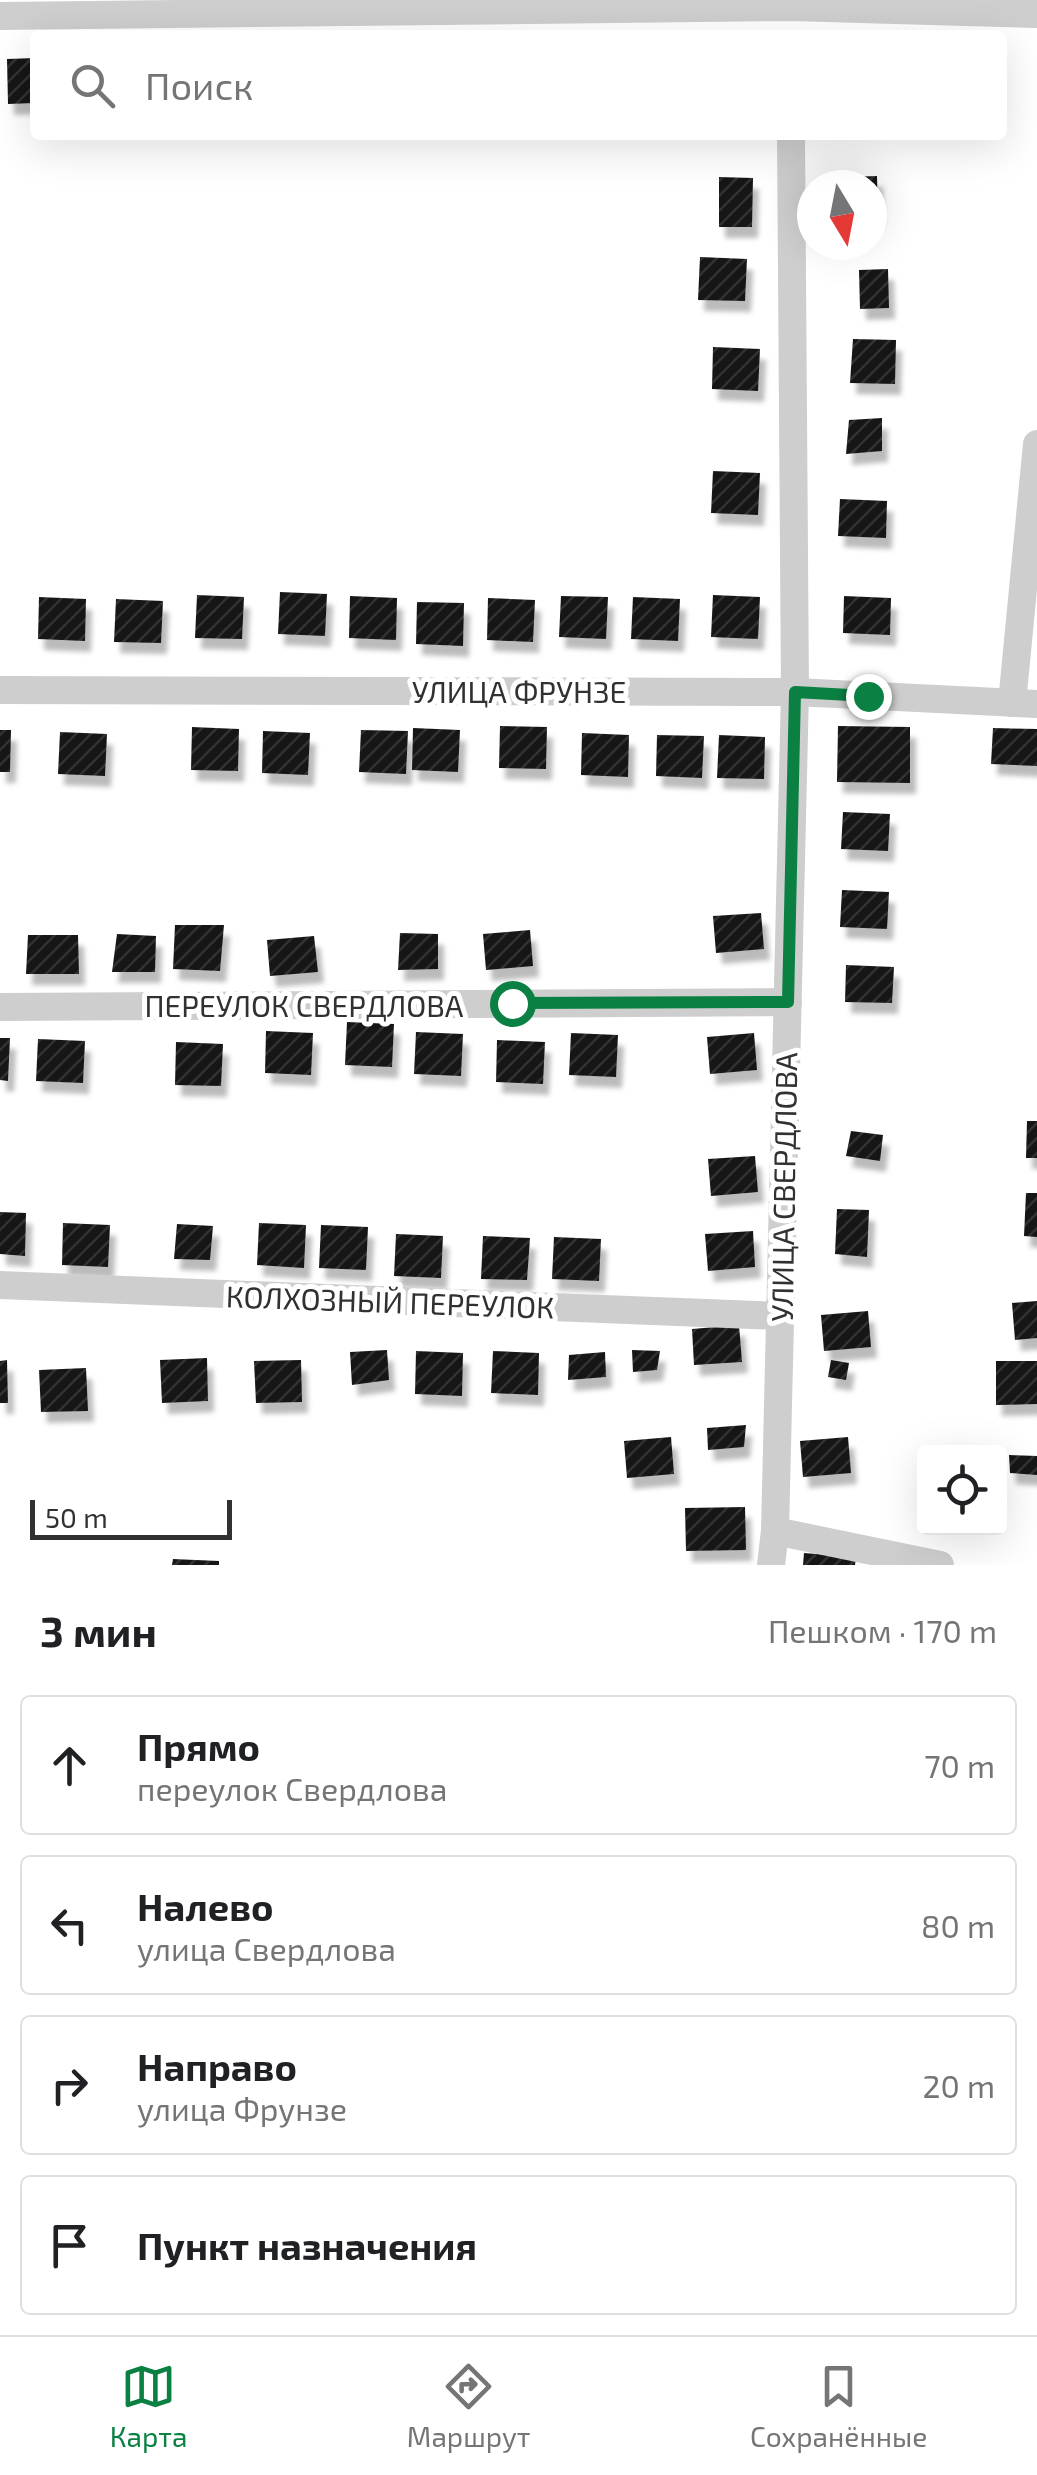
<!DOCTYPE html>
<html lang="ru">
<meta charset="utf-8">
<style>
body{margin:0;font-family:"Exo 2",sans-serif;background:#f2f2f2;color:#202124}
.controls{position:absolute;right:30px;bottom:30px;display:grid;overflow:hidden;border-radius:10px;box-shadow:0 10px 40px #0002}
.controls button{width:90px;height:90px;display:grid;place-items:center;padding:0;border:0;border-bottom:2px solid #e0e0e0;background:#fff;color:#202124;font:50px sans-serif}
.compass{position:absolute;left:797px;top:170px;width:90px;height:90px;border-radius:50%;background:#fff;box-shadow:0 10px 40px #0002;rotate:170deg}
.scale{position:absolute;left:30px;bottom:25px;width:202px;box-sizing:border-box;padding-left:10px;border:5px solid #313131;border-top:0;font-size:28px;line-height:35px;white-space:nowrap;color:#313131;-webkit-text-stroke:8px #fff;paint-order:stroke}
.stop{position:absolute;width:30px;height:30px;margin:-22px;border:8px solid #0b8043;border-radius:50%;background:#fff}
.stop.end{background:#0b8043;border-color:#fff;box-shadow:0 2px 10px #0008}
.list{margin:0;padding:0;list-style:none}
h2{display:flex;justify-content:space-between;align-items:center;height:130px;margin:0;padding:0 40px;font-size:42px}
h2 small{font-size:32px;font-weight:400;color:#757577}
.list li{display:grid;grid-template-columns:65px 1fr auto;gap:30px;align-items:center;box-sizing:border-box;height:140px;margin:0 20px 20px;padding:0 20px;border:2px solid #e0e0e0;border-radius:10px}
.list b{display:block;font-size:38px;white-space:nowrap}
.list p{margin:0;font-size:32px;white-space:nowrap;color:#757577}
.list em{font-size:32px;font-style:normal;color:#757577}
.icon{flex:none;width:55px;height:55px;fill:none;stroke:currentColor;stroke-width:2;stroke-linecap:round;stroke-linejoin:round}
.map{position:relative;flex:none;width:1037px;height:1565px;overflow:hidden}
.search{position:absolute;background:#fff;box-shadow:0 10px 40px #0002;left:30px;right:30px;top:30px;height:110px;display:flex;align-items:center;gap:25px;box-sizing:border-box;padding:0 35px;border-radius:10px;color:#757577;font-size:38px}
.sheet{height:770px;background:#fff}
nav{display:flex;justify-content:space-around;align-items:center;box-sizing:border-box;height:140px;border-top:2px solid #e0e0e0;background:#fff;font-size:28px;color:#757577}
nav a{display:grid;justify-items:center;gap:5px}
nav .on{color:#0b8043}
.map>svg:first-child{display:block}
</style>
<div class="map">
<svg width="1037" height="1565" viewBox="0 0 1037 1565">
<defs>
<pattern id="building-hatch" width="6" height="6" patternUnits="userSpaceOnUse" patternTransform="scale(2.5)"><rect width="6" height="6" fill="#181818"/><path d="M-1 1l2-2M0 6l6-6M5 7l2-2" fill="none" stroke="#313131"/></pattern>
<filter id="shadow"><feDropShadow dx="6" dy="11" stdDeviation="2.5" flood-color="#0004"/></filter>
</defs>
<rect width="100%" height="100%" fill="#fff"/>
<g fill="url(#building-hatch)" filter="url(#shadow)">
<path d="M35 58V103L8 104 7 59Z"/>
<path d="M877 176 878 215H872V185H848V177Z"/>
<path d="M719 177 753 178 752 227H719Z"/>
<path d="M700 257 747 259 745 301 698 300Z"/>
<path d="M888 269 889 308 860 309 859 270Z"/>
<path d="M853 339 896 340 895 384 850 383Z"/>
<path d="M713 347 760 349 758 391 712 389Z"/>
<path d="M882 418V451L846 454 849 420Z"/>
<path d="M713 471 760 473 758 515 711 513Z"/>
<path d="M840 499 887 501 886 538 838 536Z"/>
<path d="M280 592 327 594 325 636 278 634Z"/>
<path d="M197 595 244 597 242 639 195 638Z"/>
<path d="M713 595 760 597 758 639 711 637Z"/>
<path d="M350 596 397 598 396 640 349 638Z"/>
<path d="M561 596 608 597 606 639 559 637Z"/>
<path d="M844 596 891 598 890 635 843 633Z"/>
<path d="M39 597 86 599 85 641 38 639Z"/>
<path d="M633 597 680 599 678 641 631 639Z"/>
<path d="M488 598 535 600 533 642 487 640Z"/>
<path d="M116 599 163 601 161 643 114 642Z"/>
<path d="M417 602 464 603 463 646 416 644Z"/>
<path d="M500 726 547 727 546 769 499 768Z"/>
<path d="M838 726 910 727V783L837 782Z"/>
<path d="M192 727 239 729 238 771 191 770Z"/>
<path d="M413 728 460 730 458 772 412 770Z"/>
<path d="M993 728 1037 729V766L991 764Z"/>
<path d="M0 730H11L10 772H0Z"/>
<path d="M361 730 408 731 406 774 359 772Z"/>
<path d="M263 731 310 733 308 775 262 773Z"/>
<path d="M60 732 107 734 105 776 58 774Z"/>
<path d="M582 733 629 735 628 777 581 775Z"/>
<path d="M657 735 704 736 702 778 656 776Z"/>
<path d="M719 735 765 737 764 779 717 778Z"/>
<path d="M843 812 890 814 888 851 841 849Z"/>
<path d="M842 890 889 892 887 929 840 927Z"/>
<path d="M761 913 764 949 716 953 713 916Z"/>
<path d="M175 925H224L220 971 173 969Z"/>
<path d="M530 930 533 966 486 970 483 934Z"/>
<path d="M400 933 438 934V969L398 970Z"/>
<path d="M117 934 156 936 155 972H112Z"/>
<path d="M28 935H78L79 974H26Z"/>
<path d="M314 936 318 972 270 976 267 940Z"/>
<path d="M846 965 894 967 892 1003 845 1002Z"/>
<path d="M347 1022 394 1024 392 1067 345 1065Z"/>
<path d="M266 1031 313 1033 311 1075 265 1073Z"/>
<path d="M416 1032 463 1034 461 1076 414 1074Z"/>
<path d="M571 1033 618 1035 616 1077 569 1075Z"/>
<path d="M754 1033 757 1070 710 1074 707 1037Z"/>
<path d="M0 1038H10L8 1081 0 1080Z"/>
<path d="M38 1039 85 1041 83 1083 36 1081Z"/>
<path d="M497 1040 545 1042 543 1084 496 1082Z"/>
<path d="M176 1042 223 1044 221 1086 175 1085Z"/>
<path d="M1027 1121H1037V1158H1026Z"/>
<path d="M851 1131 883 1135 880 1161 846 1156Z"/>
<path d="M755 1156 758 1192 711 1196 708 1159Z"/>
<path d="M1026 1193H1037V1237L1024 1236Z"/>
<path d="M837 1209 869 1210 867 1257 835 1254Z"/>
<path d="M0 1212 26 1213 25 1256 0 1254Z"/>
<path d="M63 1223 110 1225 108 1267 62 1265Z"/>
<path d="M259 1223 306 1225 304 1268 257 1265Z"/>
<path d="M177 1224 213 1226 210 1260 174 1259Z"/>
<path d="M321 1225 368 1227 366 1270 319 1268Z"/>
<path d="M753 1231 755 1267 708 1271 705 1234Z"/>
<path d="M396 1234 443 1236 441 1278 394 1276Z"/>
<path d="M483 1236 530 1238 527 1280 481 1279Z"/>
<path d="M554 1237 601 1239 599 1281 552 1279Z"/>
<path d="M1037 1301V1338L1015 1340 1012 1303Z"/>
<path d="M868 1311 871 1347 824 1351 821 1315Z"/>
<path d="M739 1325 742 1362 694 1365 692 1329Z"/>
<path d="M387 1350 389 1380 352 1385 350 1352Z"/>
<path d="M632 1350 660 1351 657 1370 633 1372Z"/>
<path d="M416 1351 463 1353 462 1396 415 1394Z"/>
<path d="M493 1351 539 1353 538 1395 491 1393Z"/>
<path d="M605 1352 606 1377 568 1380 569 1355Z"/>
<path d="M207 1358 208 1401 162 1403 160 1360Z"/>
<path d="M7 1360 8 1403H0V1361Z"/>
<path d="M301 1360 302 1402 256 1403 254 1361Z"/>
<path d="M831 1360 849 1363 846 1380 828 1377Z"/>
<path d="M996 1361H1037V1404L996 1405Z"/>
<path d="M86 1368 88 1411 41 1412 39 1370Z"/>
<path d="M746 1425 744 1447 708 1450 707 1428Z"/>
<path d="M671 1437 674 1474 627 1478 624 1441Z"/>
<path d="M848 1437 851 1473 803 1477 800 1441Z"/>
<path d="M1009 1455 1037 1456V1475L1010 1473Z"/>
<path d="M745 1507 746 1550 686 1551 685 1508Z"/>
<path d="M804 1553 856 1557 855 1565H803Z"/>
<path d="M173 1559 219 1561V1565H172Z"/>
</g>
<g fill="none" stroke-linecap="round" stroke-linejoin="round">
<g stroke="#cecece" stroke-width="28">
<path d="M0 16 790 7 1037 14"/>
<path d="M0 690 795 692 1037 704"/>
<path d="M1012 703 1037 444"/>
<path d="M0 1007 788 1002"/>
<path d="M0 1285 780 1316"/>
<path d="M775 1531 940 1565"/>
<path d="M771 1565 775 1531 795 692 791 135"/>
</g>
</g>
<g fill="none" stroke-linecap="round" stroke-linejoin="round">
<path stroke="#0b8043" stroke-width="12" d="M512 1003 788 1002 795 692 868 696"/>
</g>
<g text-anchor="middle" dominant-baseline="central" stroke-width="10" stroke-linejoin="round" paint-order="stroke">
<g font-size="30" fill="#313131" stroke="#fff">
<text x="519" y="691">УЛИЦА ФРУНЗЕ</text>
<text x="304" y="1005">ПЕРЕУЛОК СВЕРДЛОВА</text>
<text transform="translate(783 1187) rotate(-89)">УЛИЦА СВЕРДЛОВА</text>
<text transform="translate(390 1301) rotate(2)">КОЛХОЗНЫЙ ПЕРЕУЛОК</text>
</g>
</g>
</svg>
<div class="controls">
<button><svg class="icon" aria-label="locate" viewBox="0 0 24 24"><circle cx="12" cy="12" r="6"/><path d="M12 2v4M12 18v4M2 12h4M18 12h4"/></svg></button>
</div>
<svg class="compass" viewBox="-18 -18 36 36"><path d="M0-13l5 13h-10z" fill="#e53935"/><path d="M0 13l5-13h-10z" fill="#757577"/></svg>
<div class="scale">50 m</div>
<div class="stop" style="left:512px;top:1003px"></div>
<div class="stop end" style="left:868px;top:696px"></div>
<div class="search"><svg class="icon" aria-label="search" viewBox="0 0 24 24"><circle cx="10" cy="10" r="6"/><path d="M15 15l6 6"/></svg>Поиск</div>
</div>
<section class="sheet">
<h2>3 мин<small>Пешком · 170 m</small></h2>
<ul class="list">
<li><svg class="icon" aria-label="ahead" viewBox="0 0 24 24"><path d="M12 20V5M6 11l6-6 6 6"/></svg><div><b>Прямо</b><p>переулок Свердлова</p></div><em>70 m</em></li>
<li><svg class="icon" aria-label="left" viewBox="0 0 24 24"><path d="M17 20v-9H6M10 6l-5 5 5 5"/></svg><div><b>Налево</b><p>улица Свердлова</p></div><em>80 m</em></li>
<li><svg class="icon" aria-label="right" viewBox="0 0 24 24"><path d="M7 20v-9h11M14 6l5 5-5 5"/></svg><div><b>Направо</b><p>улица Фрунзе</p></div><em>20 m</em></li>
<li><svg class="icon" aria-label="arrive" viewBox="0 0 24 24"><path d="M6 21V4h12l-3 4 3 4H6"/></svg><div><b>Пункт назначения</b></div></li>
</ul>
</section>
<nav>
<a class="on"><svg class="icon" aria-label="map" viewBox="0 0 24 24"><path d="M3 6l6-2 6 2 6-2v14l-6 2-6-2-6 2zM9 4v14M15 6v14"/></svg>Карта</a>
<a><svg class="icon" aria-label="directions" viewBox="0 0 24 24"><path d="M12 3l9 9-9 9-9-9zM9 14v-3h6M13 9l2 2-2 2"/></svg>Маршрут</a>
<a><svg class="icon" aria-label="saved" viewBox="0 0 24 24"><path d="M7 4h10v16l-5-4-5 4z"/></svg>Сохранённые</a>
</nav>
